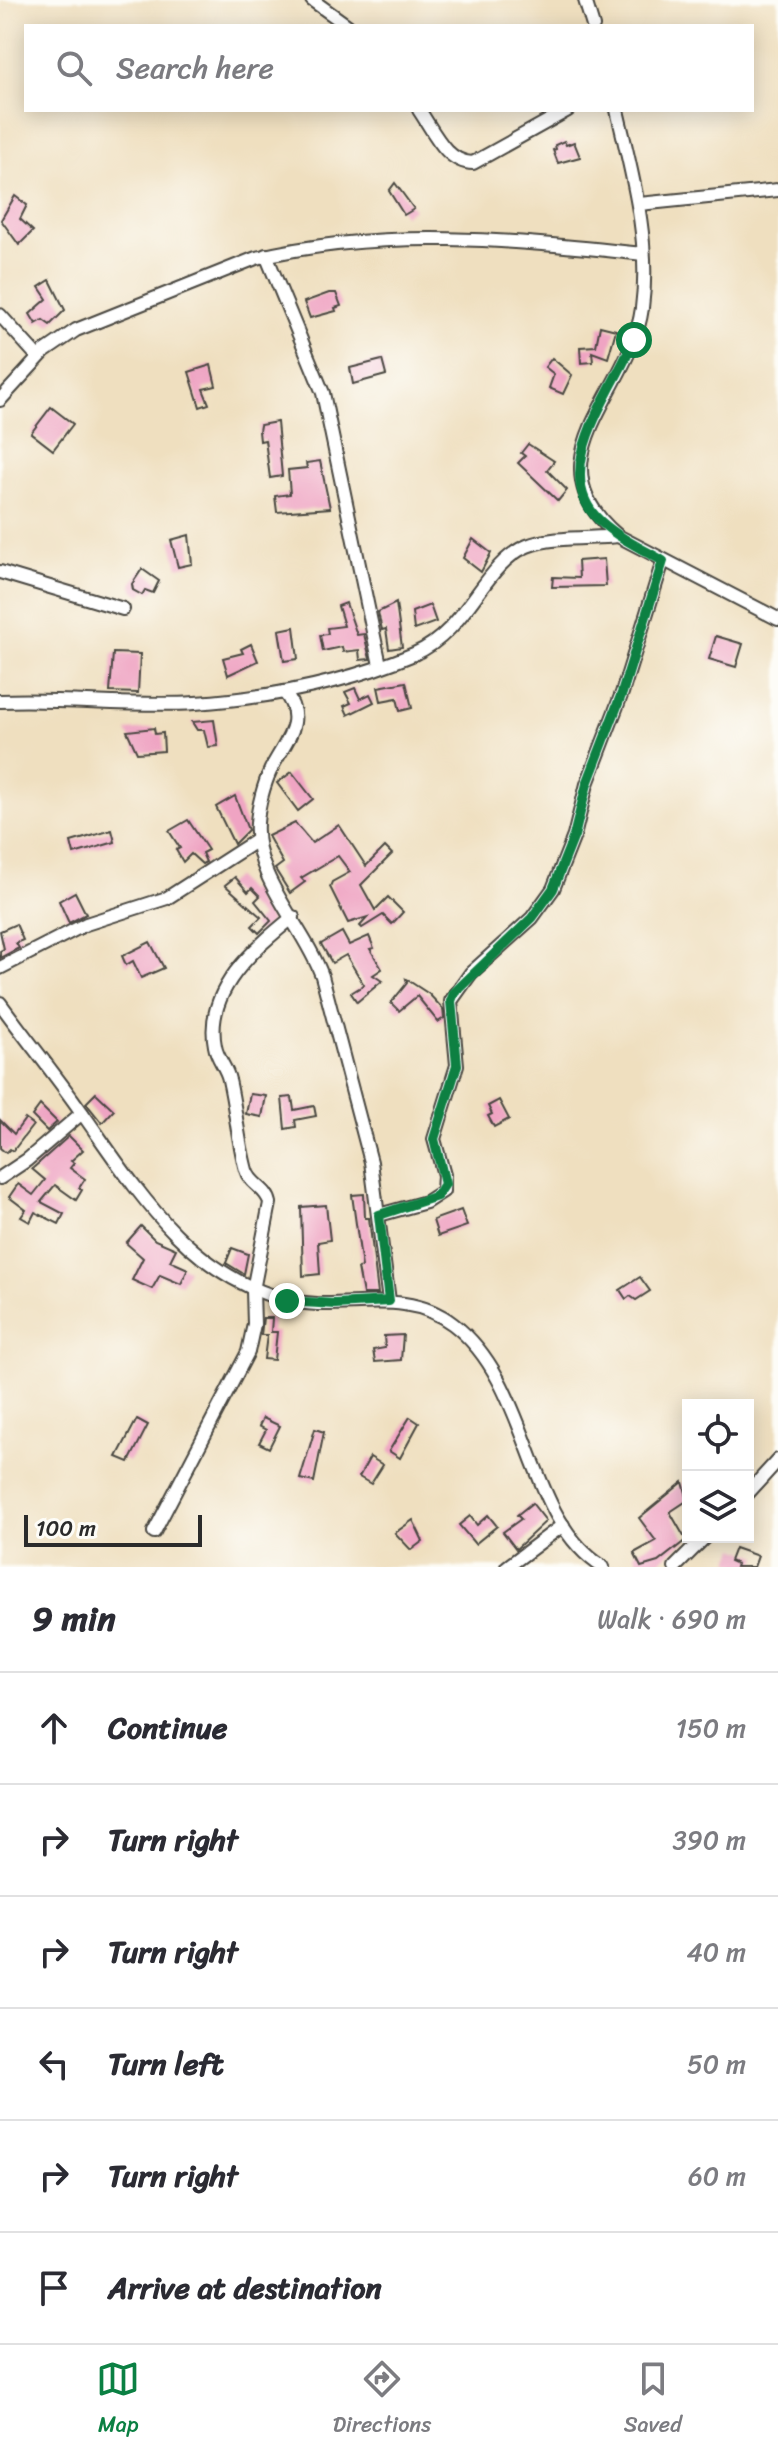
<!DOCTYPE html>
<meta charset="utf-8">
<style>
body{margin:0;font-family:Sriracha,sans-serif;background:#f7f7f7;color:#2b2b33}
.controls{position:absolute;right:24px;bottom:24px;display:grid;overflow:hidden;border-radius:0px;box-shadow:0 4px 20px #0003}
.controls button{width:72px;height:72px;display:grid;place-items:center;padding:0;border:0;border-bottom:2px solid #e1e1e2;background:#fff;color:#2b2b33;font:40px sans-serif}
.scale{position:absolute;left:24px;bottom:20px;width:178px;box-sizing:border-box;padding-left:8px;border:4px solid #2b2b2b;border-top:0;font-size:22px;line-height:28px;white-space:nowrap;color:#2b2b2b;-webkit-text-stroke:6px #fdfcf7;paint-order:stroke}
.stop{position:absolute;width:24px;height:24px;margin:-18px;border:6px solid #0b8043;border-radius:50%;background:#fff}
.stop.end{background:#0b8043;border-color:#fff;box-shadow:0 2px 8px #0008}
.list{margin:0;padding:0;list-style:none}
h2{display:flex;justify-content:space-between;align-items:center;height:104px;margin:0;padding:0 32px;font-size:34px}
h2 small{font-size:26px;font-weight:400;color:#7c7c81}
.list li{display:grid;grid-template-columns:52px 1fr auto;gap:24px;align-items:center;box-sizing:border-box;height:112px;padding:0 32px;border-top:2px solid #e1e1e2}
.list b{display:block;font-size:30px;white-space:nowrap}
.list em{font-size:26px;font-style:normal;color:#7c7c81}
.icon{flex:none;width:44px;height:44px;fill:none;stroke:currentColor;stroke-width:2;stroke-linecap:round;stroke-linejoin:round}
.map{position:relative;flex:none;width:778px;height:1567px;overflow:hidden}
.search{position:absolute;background:#fff;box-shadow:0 4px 20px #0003;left:24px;right:24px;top:24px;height:88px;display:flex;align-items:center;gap:20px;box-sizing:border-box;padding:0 28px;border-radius:0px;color:#7c7c81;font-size:30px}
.sheet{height:776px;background:#fff}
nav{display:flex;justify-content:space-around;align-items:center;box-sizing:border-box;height:112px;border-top:2px solid #e1e1e2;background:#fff;font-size:22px;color:#7c7c81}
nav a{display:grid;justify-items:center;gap:4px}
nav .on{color:#0b8043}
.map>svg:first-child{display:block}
</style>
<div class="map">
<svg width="778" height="1567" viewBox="0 0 778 1567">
<rect width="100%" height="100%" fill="#fdfcf7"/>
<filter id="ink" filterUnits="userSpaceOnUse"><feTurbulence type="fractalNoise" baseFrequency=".0125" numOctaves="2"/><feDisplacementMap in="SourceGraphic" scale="16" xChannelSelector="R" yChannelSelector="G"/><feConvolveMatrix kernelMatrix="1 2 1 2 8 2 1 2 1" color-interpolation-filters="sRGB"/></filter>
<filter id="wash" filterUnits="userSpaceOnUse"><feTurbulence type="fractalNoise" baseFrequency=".006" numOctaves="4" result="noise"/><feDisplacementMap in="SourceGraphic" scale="32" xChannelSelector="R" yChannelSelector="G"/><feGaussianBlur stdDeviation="1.8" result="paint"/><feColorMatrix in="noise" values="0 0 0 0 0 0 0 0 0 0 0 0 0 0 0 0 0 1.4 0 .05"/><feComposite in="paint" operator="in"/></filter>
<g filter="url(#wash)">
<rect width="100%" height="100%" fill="#efdfbf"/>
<g id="blocks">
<g fill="#efa4c3">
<path d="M564 141 566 145 574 142 580 157 558 163 553 150 556 149 555 145Z"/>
<path d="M395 183 414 209 404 215 389 191Z"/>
<path d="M15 196 27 205 20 219 33 231 19 245 1 220Z"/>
<path d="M50 280 65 310 50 325 43 320 36 324 30 314 47 299 39 287Z"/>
<path d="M329 293H336L341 306 335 308 336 311 310 318 304 302Z"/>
<path d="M600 326 616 330 608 358 592 352 593 362 581 363 580 347 596 346Z"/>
<path d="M552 358 572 375 563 394 549 388 554 374 545 367Z"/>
<path d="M382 360 386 375 353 384 350 368Z"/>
<path d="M211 365 216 386 203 389 209 404 200 407 189 372Z"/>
<path d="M51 407 73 424 53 450 31 433Z"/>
<path d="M277 422 282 476 270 478 265 440 260 441 259 431 260 425Z"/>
<path d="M528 444 554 461 547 470 567 490 558 501 518 463 525 456 521 453Z"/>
<path d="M320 461 330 508 277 512 275 496 290 494 288 470 307 468 306 463Z"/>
<path d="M189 535 192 564 178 567 171 540Z"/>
<path d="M473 539 491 553 481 572 463 558Z"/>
<path d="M604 559 606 586 552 587 553 577 579 578 578 561Z"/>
<path d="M142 569 159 581 153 593 145 590 142 595 133 590 132 584Z"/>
<path d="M346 603 357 635 364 634 370 659 360 660 359 650 343 652 342 647 323 651 320 635 328 634 327 628 344 626 338 606Z"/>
<path d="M396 603 402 647 389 649 386 629 382 630 378 612Z"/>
<path d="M430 605 436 622 414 630 412 612Z"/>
<path d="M294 627 298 659 284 661 279 630Z"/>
<path d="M716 636 743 644 736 667 709 659Z"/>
<path d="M251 644 258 661 228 675 223 658 243 653 241 649Z"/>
<path d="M113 653 140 654 138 693 110 692Z"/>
<path d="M406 682 412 708 400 711 397 698 381 701 378 687Z"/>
<path d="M355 688 360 699 370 694 374 702 348 715 344 706 351 703 345 692Z"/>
<path d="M214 720 218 746 208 747 204 730H197L192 722Z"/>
<path d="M154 728 155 734 163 733 164 751 137 753 127 731Z"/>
<path d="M292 772 313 799 298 811 277 783Z"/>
<path d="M235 796 248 830 234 844 216 807Z"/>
<path d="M188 820 208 850 202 853 206 862 202 864 191 854 183 862 176 850 180 848 169 831Z"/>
<path d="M295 823 312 843 339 825 366 866 385 847 392 854 361 885 375 910 388 897 403 912 392 924 383 915 362 928 360 926 368 917 348 923 330 887 332 882 350 872 338 856 301 878 305 882 290 893 275 869 283 863 268 836Z"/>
<path d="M112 830 115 842 74 854 71 842Z"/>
<path d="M235 877 248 892 252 888 260 896 255 901 271 921 259 933 252 926 261 917 225 885Z"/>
<path d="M75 892 86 914 69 923 59 901Z"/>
<path d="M16 924 23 940 16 943 19 948 0 958V951L4 949 0 931Z"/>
<path d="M342 932 349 945 369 936 374 948 370 949 382 969 373 975 382 981 357 1002 351 993 364 985 346 955 332 963 321 944Z"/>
<path d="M150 942 164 968 141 978 133 961 126 965 122 956Z"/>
<path d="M406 979 429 994 443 1009 444 1018 438 1022 417 996 399 1011 391 1003 407 983Z"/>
<path d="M96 1093 114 1110 102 1123 86 1103Z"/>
<path d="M250 1094 266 1096 262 1117 246 1114Z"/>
<path d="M292 1097 294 1110 314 1106 316 1116 295 1120 296 1127 285 1129 282 1098Z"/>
<path d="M499 1100 509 1119 494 1127 488 1116 492 1114 488 1106Z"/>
<path d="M40 1105 57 1122 47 1131 32 1116Z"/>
<path d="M25 1119 33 1125 13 1151 10 1149 6 1153 0 1148V1120L14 1134Z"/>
<path d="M69 1136 83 1150 71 1161 74 1163 70 1168 85 1179 79 1188 82 1190 76 1200 55 1185 41 1202 64 1214 59 1224 35 1212 30 1222 21 1217 26 1210 9 1197 18 1184 33 1195 45 1180 32 1169Z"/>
<path d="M364 1194 365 1218H369L378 1294H363L358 1268 362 1267 352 1195Z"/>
<path d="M326 1205 330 1240 318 1242 320 1274 303 1276 301 1207Z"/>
<path d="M461 1210 467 1226 438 1236 433 1220Z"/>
<path d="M141 1226 155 1240 176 1249 170 1261 188 1269 181 1284 160 1275 152 1289 132 1280 143 1258 126 1243Z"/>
<path d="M232 1248 248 1254 244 1274 226 1263Z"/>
<path d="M640 1277 650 1291 636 1300 630 1296 626 1299 620 1290Z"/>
<path d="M263 1318H272L271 1332H277L274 1360 264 1359 267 1335H261Z"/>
<path d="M403 1335 401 1360 375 1362 373 1350 385 1348 384 1336Z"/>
<path d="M410 1417 419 1423 400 1458 389 1451Z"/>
<path d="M263 1418 280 1426 269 1448 259 1443 266 1430 259 1426Z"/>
<path d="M137 1419 148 1425 129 1462 117 1457Z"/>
<path d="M315 1429 324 1432 314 1482 300 1479Z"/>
<path d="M370 1457 383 1465 371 1484 359 1477Z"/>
<path d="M683 1482 688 1500 670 1512 686 1540 658 1562 641 1567 634 1553 656 1541 639 1518Z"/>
<path d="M532 1503 546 1521 516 1549 503 1532 521 1519 517 1515Z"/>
<path d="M488 1515 497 1526 475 1544 459 1525 470 1516 477 1525Z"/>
<path d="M413 1520 423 1541 411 1550 395 1533Z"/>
<path d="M735 1548 758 1556 754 1567H736L737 1564 730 1561Z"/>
</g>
</g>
</g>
<g filter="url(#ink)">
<use href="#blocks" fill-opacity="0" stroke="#484641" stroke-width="2"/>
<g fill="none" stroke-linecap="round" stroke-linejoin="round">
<g stroke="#484641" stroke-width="16">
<g id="street">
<path d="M312 0 348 26"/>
<path d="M585 0 593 26"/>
<path d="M419 110C433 130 446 163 473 163L568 110"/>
<path d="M617 110C632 175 651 241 642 308 631 393 527 460 618 536L778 619"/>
<path d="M639 204 778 190"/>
<path d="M266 255 323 393 380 665"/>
<path d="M0 315 38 357"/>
<path d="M0 400 44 352 76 330 256 258C385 227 513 240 643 254"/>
<path d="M0 572 123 609"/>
<path d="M284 692C308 721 285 741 271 769 264 784 258 806 257 823 253 879 304 926 322 976L371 1162 389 1301"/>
<path d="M0 701C65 698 130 707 195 703 269 698 345 683 414 654 468 631 483 564 527 546 553 536 590 539 618 536"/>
<path d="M0 968 86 924 167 898 257 840"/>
<path d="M0 1003C26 1039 54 1073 80 1110 135 1187 185 1272 283 1299 340 1315 401 1284 453 1324 532 1384 525 1519 603 1567"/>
<path d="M0 1178 27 1160 82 1113"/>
<path d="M379 1215 426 1202 443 1191 444 1175 434 1139 457 1065 451 1001 471 973 532 918 553 889 574 836 587 784 622 693 663 561"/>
<path d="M748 1493 778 1460"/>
<path d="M154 1532 248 1352 254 1324 253 1290 270 1203C267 1188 250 1185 246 1170 238 1141 236 1110 229 1080 227 1068 217 1059 215 1046 204 990 255 948 293 917"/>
<path d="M507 1567 563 1525"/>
<path d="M675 1567 705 1537"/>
</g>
</g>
<use href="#street" stroke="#fff" stroke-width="12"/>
</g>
</g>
<g fill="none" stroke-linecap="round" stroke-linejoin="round" filter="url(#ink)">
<path stroke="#0b8043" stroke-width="10" d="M287 1301 335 1304 389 1301 379 1215 437 1196 445 1184 434 1139 457 1065 451 1001 454 993 532 918 553 889 574 836 587 784 622 693 663 561C642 549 619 538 600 521 547 472 613 391 634 340"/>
</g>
</svg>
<div class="controls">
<button><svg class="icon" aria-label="locate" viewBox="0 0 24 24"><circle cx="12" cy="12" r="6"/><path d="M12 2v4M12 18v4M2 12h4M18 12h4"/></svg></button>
<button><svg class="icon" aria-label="layers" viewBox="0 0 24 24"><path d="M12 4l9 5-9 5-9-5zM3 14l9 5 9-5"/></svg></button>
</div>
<div class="scale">100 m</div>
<div class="stop" style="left:634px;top:340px"></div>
<div class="stop end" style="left:287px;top:1301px"></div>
<div class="search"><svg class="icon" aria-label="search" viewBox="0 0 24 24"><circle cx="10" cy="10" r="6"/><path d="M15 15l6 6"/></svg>Search here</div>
</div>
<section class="sheet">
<h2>9 min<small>Walk · 690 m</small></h2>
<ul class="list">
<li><svg class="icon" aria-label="ahead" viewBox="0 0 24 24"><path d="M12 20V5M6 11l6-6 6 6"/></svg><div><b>Continue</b></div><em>150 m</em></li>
<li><svg class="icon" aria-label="right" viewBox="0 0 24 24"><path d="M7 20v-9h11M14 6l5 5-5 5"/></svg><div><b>Turn right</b></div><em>390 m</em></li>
<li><svg class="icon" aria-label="right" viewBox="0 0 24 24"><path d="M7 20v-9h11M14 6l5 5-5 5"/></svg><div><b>Turn right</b></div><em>40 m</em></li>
<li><svg class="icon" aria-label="left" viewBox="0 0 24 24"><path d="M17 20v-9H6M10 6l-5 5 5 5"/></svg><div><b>Turn left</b></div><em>50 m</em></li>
<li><svg class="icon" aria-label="right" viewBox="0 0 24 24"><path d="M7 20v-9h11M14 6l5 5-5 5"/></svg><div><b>Turn right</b></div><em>60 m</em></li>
<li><svg class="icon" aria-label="arrive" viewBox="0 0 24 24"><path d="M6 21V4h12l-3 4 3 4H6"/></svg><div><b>Arrive at destination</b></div></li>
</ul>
</section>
<nav>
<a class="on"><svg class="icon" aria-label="map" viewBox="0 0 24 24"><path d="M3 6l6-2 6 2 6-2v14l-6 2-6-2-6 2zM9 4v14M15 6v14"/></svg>Map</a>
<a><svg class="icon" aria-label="directions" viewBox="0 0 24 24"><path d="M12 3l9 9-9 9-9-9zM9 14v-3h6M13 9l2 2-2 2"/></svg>Directions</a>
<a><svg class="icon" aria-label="saved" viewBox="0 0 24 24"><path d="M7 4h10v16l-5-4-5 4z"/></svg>Saved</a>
</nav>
